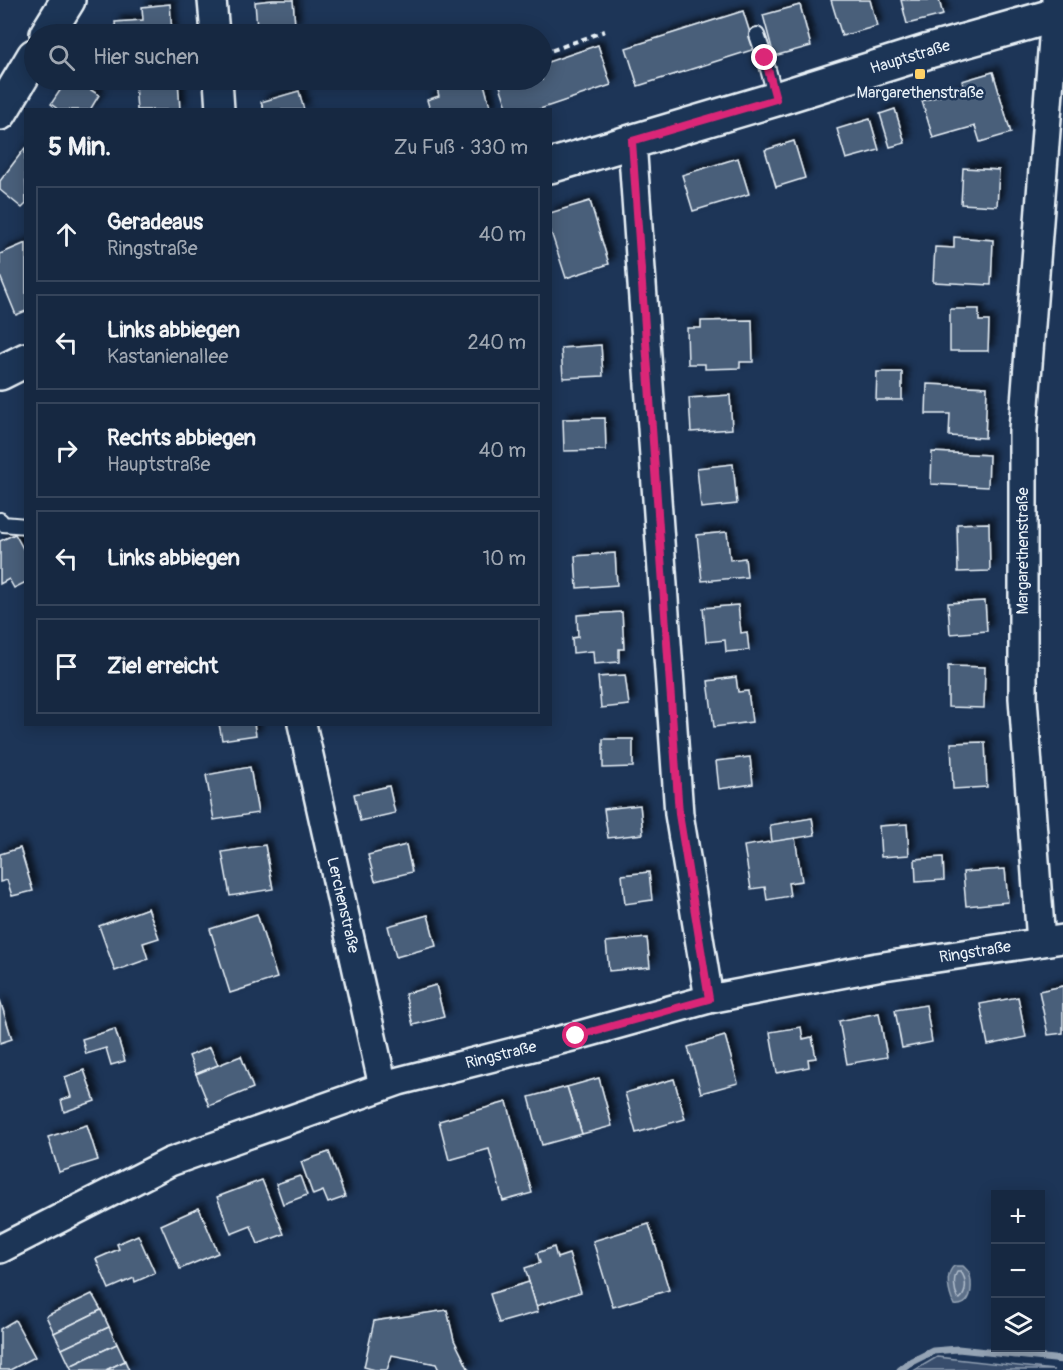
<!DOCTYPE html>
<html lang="de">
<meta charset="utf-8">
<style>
body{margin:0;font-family:Pangolin,sans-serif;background:#23344c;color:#f1f3f6}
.controls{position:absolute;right:18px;bottom:18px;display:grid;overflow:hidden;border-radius:0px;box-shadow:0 3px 15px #0003}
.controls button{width:54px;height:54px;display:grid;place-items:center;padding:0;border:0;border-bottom:2px solid #35445a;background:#162841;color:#f1f3f6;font:30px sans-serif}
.stop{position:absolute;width:18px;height:18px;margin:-14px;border:4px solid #db2777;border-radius:50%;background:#fff}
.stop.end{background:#db2777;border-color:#fff;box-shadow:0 2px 6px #0008}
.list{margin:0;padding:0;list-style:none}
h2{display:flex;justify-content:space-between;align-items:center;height:78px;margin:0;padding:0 24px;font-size:26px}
h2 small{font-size:20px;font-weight:400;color:#9ea6b1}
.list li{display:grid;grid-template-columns:39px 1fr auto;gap:18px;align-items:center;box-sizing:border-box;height:96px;margin:0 12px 12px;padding:0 12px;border:2px solid #35445a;border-radius:0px}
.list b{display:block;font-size:22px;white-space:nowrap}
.list p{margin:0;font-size:20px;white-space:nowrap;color:#9ea6b1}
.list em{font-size:20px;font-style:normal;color:#9ea6b1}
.icon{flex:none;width:33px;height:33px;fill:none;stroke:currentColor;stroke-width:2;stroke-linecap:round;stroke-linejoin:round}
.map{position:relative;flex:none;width:1063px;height:1370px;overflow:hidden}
.search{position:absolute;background:#162841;box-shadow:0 3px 15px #0003;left:24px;top:24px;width:528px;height:66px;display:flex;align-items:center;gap:15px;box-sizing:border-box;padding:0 21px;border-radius:33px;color:#9ea6b1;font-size:22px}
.panel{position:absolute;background:#162841;box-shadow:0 3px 15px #0003;left:24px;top:108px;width:528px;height:618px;border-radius:0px}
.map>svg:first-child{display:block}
</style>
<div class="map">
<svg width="1063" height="1370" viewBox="0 0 1063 1370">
<defs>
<filter id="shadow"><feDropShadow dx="5.5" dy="-5.5" stdDeviation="3" flood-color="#0009"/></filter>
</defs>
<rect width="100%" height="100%" fill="#1d3557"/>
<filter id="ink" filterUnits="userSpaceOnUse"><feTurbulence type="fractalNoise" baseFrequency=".0167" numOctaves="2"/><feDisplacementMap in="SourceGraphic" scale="12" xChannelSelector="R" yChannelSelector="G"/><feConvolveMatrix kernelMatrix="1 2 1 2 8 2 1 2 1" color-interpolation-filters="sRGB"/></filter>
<g filter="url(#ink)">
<path fill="#374d6c" stroke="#909fb2" stroke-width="1.5" d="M937 1357 1054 1370H915Z"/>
<path fill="#5d7089" stroke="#95a4b5" stroke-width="1.5" d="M954 1266H963C965 1268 968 1270 969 1273 970 1274 971 1281 971 1282 972 1295 968 1307 954 1305 949 1294 944 1275 954 1266Z"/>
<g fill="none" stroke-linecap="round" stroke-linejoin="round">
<path stroke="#b0bdcc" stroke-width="1.5" d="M957 1272H961C967 1279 967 1293 960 1299L958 1298C954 1290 953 1279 957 1272Z"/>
<path stroke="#95a4b5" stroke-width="7" d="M900 1370 909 1363 933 1351 958 1349 1063 1360"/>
</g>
<g fill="#495e7a" stroke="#e8f1f8" stroke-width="1.5" filter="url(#shadow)">
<path d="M273 0H293L295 26 257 29 255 2Z"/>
<path d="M831 0H870L877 26 842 36Z"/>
<path d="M901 0H939L943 15 907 24Z"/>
<path d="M170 4 172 34H116L115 22 143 20 142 7Z"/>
<path d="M800 5 811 46 774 56 763 15Z"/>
<path d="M743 11 755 49 638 86 626 48Z"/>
<path d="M598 45 611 85 537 110H508L498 80H542V64Z"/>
<path d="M993 72 1011 133 980 142 975 126 933 138 922 101 964 89 962 81Z"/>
<path d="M67 80H75L99 95 90 110H59L51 104Z"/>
<path d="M178 80 180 110H137L135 84Z"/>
<path d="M442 80H483L491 110H430L427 100 439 96 437 88Z"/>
<path d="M299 91 304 110H264L261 102Z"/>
<path d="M895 109 905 143 890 147 880 114Z"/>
<path d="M870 119 879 150 846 159 837 129Z"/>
<path d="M794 141 805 178 776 187 765 150Z"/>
<path d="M25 148 26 204 22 208 0 190V181Z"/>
<path d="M738 158 749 194 693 211 682 175Z"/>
<path d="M963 168 999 170 997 206 961 204Z"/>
<path d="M590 201 609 264 566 278 550 229V213Z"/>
<path d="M954 237 993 240 991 285 933 282 935 247 954 248Z"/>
<path d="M26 243V311L16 315 0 276V254Z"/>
<path d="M950 309H979V321H989L988 351H950Z"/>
<path d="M752 320 753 362H740V368L705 369V364H688L687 328H701V321Z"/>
<path d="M601 345 603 376 563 378 561 348Z"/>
<path d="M877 372H902V400H876Z"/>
<path d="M927 384 987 387 985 438 949 436 950 414H926Z"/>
<path d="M730 395 732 429 691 432 689 398Z"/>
<path d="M605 418 606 450 564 451 563 419Z"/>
<path d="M932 452 989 455 988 487 931 484Z"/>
<path d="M733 464 737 504 701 508 697 468Z"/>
<path d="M989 523 990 571 958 572 957 524Z"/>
<path d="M727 532 730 560 745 558 747 577 702 581 697 535Z"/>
<path d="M15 534 26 554V582L14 588 9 579 0 584V541Z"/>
<path d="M615 553 617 585 577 588 575 556Z"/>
<path d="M985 601 987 631 950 634 948 603Z"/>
<path d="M738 605 741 633 747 632 749 650 726 652 725 640 706 642 703 608Z"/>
<path d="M622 612 624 649H619V662L594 664 593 651 573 653 572 638 578 637 577 615Z"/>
<path d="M948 666 985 667 984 708 948 707Z"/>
<path d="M625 675 629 705 601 708 598 677Z"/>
<path d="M736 677 738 692 748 691 752 722 714 727 708 681Z"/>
<path d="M219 724H254L256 735 222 740Z"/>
<path d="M603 739H633V767L603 768Z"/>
<path d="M985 742 987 787 953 789 951 743Z"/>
<path d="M750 757 753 784 719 789 716 761Z"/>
<path d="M250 767 258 813 214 820 206 775Z"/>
<path d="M389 786 395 813 360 821 354 794Z"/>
<path d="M640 805 643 834 608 838 604 809Z"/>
<path d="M812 818 815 835 772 842 770 825Z"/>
<path d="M907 824 909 855 881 857 879 826Z"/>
<path d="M795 838 802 881 788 883 790 896 767 900 765 887 751 889 744 846Z"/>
<path d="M265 845 273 889 230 896 222 852Z"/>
<path d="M406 845 412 872 375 881 368 855Z"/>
<path d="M20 848 33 891 12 896 7 880 0 882V854Z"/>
<path d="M943 857 944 880 916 882 915 859Z"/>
<path d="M1005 869 1008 902 966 906 963 872Z"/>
<path d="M649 872 652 900 625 904 622 875Z"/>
<path d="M148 908 159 938 143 943 148 959 115 971 99 926Z"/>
<path d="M257 914 277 978 230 993 210 929Z"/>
<path d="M428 915 436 946 396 957 388 926Z"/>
<path d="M647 938 650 967 609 971 606 942Z"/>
<path d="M436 985 444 1017 413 1025 405 994Z"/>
<path d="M1063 986V1033L1048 1035 1039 991Z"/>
<path d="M1018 997 1026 1037 988 1045 980 1004Z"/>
<path d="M0 1000 12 1039 0 1043Z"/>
<path d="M926 1005 932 1042 902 1048 895 1010Z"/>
<path d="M879 1013 887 1057 847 1064 839 1021Z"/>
<path d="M801 1027 803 1039 812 1037 816 1058 808 1059 809 1067 777 1073 770 1032Z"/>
<path d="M115 1029 125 1061 111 1065 106 1048 86 1054 82 1039Z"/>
<path d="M725 1036 738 1083 701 1093 688 1047Z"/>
<path d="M210 1047 218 1065 196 1074 189 1056Z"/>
<path d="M241 1056 253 1088 209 1106 196 1074Z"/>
<path d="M84 1070 95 1101 64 1112 61 1100 71 1097 65 1077Z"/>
<path d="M599 1078 612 1126 582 1134 567 1087Z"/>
<path d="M674 1079 685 1119 636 1133 625 1093Z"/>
<path d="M567 1087 582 1134 542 1145 529 1097Z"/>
<path d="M507 1102 532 1193 503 1201 489 1149 449 1160 439 1121Z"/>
<path d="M87 1125 98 1160 59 1172 48 1137Z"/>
<path d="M329 1152 345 1197 328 1203 323 1191 313 1195 301 1162Z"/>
<path d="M300 1176 307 1195 283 1204 276 1184Z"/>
<path d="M262 1180 284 1234 258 1244 251 1226 231 1234 217 1197Z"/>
<path d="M199 1208 218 1253 180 1269 161 1225Z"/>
<path d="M649 1224 669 1290 613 1307 593 1241Z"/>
<path d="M138 1235 155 1273 135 1282 134 1278 109 1289 96 1259 119 1249 117 1244Z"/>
<path d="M554 1247 557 1258 569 1254 581 1292 536 1306 525 1268 540 1263 537 1253Z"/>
<path d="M529 1282 538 1312 499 1323 490 1294Z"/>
<path d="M92 1294 101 1310 54 1333 46 1316Z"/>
<path d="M101 1310 109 1327 62 1349 54 1333Z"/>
<path d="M447 1310 454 1340 469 1370H439L436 1364 392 1355 387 1370H375L364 1367 374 1321Z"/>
<path d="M15 1320 35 1357 10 1370H0V1329Z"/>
<path d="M109 1327 117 1344 70 1366 62 1349Z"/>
<path d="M117 1344 125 1361 106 1370H72L70 1366Z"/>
<path d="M125 1361 129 1370H106Z"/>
</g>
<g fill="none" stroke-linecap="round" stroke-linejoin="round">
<g stroke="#e8f1f8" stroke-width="18">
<g id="lane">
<path d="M757 35 765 58 776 99"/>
<path d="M0 520 3 524 26 526"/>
</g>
</g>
<g stroke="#e8f1f8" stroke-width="32">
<g id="street">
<path d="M212 0 215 34"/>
<path d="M218 80 220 110"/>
<path d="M632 141 679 814 709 999"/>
<path d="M302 724 383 1086"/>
<path d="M1041 942 1023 698V430L1056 0"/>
<path d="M0 1249 170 1162 399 1081 576 1036 709 999 877 967 1063 939"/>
</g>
</g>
<g stroke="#e8f1f8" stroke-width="38">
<g id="secondary">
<path d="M47 34 68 0"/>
<path d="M0 113 34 56"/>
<path d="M550 166 776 99 929 51 1063 13"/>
<path d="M0 373 26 360"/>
</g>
</g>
<path stroke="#e8f1f8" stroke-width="4" stroke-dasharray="6 4.5" stroke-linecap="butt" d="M542 54 605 31"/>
<use href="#lane" stroke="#1d3557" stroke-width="14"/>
<use href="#street" stroke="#1d3557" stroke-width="27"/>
<use href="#secondary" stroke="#1d3557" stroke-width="33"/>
</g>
</g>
<g fill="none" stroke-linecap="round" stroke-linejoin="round" filter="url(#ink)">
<path stroke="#db2777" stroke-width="8" d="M576 1036 709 999 679 814 632 141 776 99 765 58"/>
</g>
<rect fill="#ffd166" stroke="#1d3557" stroke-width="2" x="914" y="68" width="12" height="12" rx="3"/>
<g text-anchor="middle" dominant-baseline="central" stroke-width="5" stroke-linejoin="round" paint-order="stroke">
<g font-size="16" fill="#e8f1f8" stroke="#1d3557">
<text transform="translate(910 57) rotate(-17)">Hauptstraße</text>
<text transform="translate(1023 551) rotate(-90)">Margarethenstraße</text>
<text transform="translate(343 905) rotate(77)">Lerchenstraße</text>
<text transform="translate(975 952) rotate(-9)">Ringstraße</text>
<text transform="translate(501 1055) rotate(-14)">Ringstraße</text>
</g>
<g font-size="16" fill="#e8f1f8" stroke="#1d3557">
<text x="920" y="93">Margarethenstraße</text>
</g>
</g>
</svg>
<div class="controls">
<button>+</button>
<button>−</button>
<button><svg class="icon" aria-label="layers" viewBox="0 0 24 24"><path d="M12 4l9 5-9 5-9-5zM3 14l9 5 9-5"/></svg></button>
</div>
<div class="stop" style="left:576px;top:1036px"></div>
<div class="stop end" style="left:765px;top:58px"></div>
<div class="search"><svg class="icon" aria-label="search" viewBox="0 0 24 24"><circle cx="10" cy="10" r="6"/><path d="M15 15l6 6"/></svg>Hier suchen</div>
<section class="panel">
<h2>5 Min.<small>Zu Fuß · 330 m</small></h2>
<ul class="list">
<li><svg class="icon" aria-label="ahead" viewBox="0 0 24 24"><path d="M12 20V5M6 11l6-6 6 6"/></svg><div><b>Geradeaus</b><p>Ringstraße</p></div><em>40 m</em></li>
<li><svg class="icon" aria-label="left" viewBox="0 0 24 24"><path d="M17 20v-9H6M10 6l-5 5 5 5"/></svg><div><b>Links abbiegen</b><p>Kastanienallee</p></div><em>240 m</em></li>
<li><svg class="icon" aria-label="right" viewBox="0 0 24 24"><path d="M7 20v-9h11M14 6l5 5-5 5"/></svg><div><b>Rechts abbiegen</b><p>Hauptstraße</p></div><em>40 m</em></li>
<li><svg class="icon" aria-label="left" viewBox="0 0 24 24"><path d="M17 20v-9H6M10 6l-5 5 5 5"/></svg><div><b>Links abbiegen</b></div><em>10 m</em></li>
<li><svg class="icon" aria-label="arrive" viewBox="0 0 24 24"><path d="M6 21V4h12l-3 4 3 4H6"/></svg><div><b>Ziel erreicht</b></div></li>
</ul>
</section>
</div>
